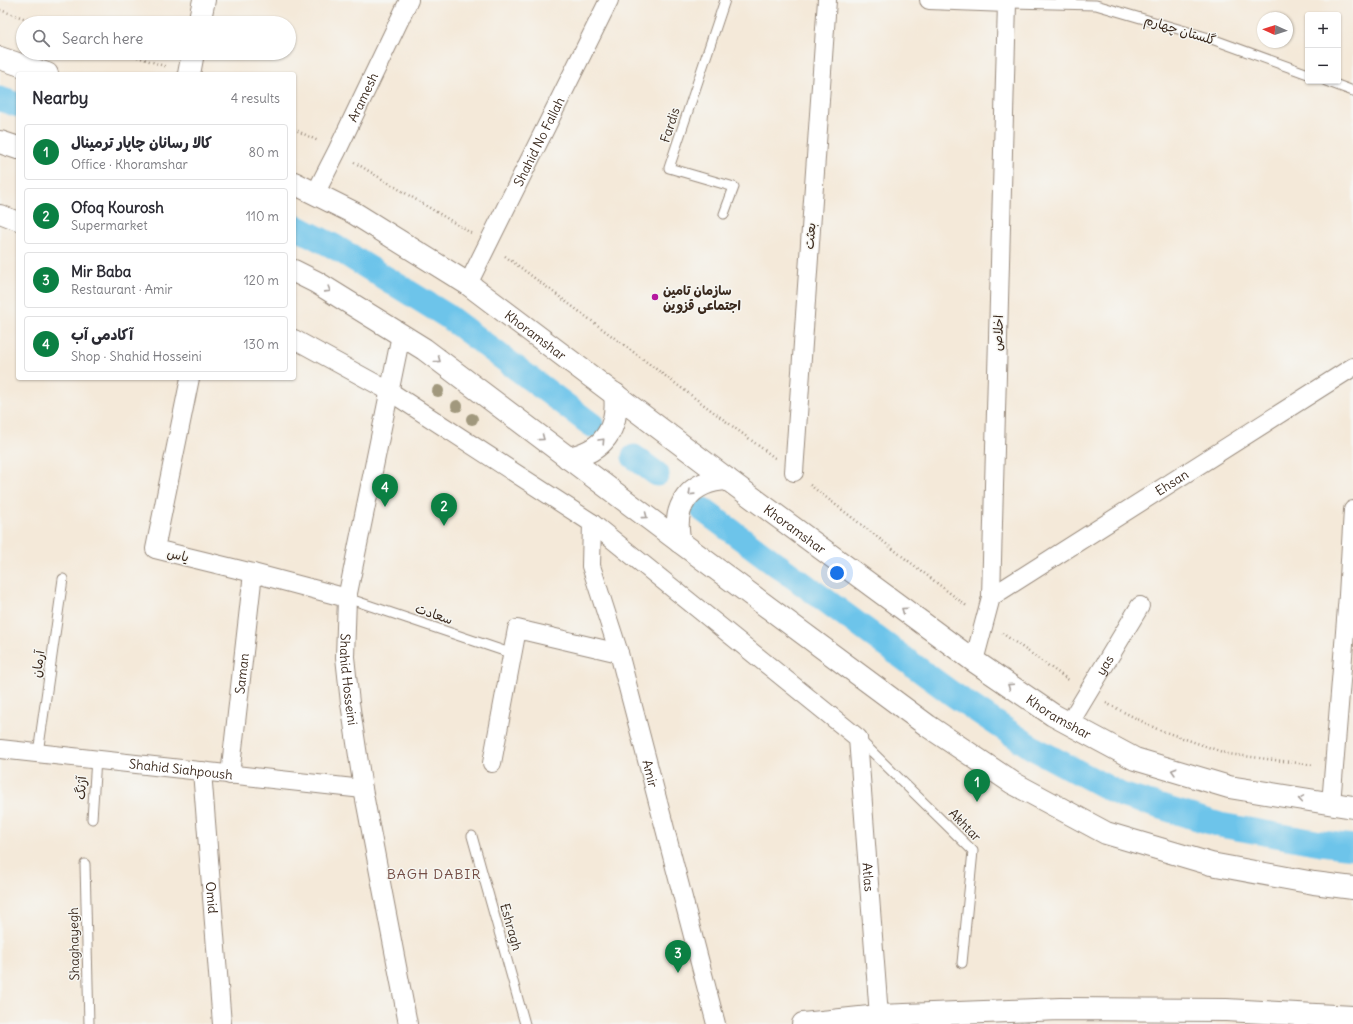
<!DOCTYPE html>
<meta charset="utf-8">
<style>
body{margin:0;font-family:Delius,"Playpen Sans Arabic",sans-serif;background:#f7f7f7;color:#2b2b33}
.controls{position:absolute;right:12px;top:12px;display:grid;overflow:hidden;border-radius:4px;box-shadow:0 1px 3px #0004}
.controls button{width:36px;height:36px;display:grid;place-items:center;padding:0;border:0;border-bottom:1px solid #e1e1e2;background:#fff;color:#2b2b33;font:20px sans-serif}
.compass{position:absolute;left:1257px;top:12px;width:36px;height:36px;border-radius:50%;background:#fff;box-shadow:0 1px 3px #0004;rotate:273deg}
.you{position:absolute;left:837px;top:573px;width:14px;height:14px;margin:-10px;border:3px solid #fff;border-radius:50%;background:#1a73e8;box-shadow:0 0 0 6px #1a73e833}
.badge{display:grid;place-items:center;width:26px;height:26px;border-radius:50%;background:#0b8043;color:#fff;font-size:13px;font-weight:700}
.pin{position:absolute;translate:-50% -33px;filter:drop-shadow(0 1px 2px #0008)}
.pin::after{content:'';position:absolute;top:21px;width:14px;height:12px;background:inherit;clip-path:polygon(0 0,100% 0,50% 100%)}
.list{margin:0;padding:0;list-style:none}
h2{display:flex;justify-content:space-between;align-items:center;height:52px;margin:0;padding:0 16px;font-size:17px}
h2 small{font-size:13px;font-weight:400;color:#7c7c81}
.list li{display:grid;grid-template-columns:26px 1fr auto;gap:12px;align-items:center;box-sizing:border-box;height:56px;margin:0 8px 8px;padding:0 8px;border:1px solid #e1e1e2;border-radius:4px}
.list b{display:block;font-size:15px;white-space:nowrap}
.list p{margin:0;font-size:13px;white-space:nowrap;color:#7c7c81}
.list em{font-size:13px;font-style:normal;color:#7c7c81}
.icon{flex:none;width:22px;height:22px;fill:none;stroke:currentColor;stroke-width:2;stroke-linecap:round;stroke-linejoin:round}
.map{position:relative;flex:none;width:1353px;height:1024px;overflow:hidden}
.search{position:absolute;background:#fff;box-shadow:0 1px 3px #0004;left:16px;top:16px;width:280px;height:44px;display:flex;align-items:center;gap:10px;box-sizing:border-box;padding:0 14px;border-radius:22px;color:#7c7c81;font-size:15px}
.panel{position:absolute;background:#fff;box-shadow:0 1px 3px #0004;left:16px;top:72px;width:280px;height:308px;border-radius:4px}
.map>svg:first-child{display:block}
</style>
<div class="map">
<svg width="1353" height="1024" viewBox="0 0 1353 1024">
<rect width="100%" height="100%" fill="#f6f6f2"/>
<filter id="ink" filterUnits="userSpaceOnUse"><feTurbulence type="fractalNoise" baseFrequency=".025" numOctaves="2"/><feDisplacementMap in="SourceGraphic" scale="8" xChannelSelector="R" yChannelSelector="G"/><feConvolveMatrix kernelMatrix="1 2 1 2 8 2 1 2 1" color-interpolation-filters="sRGB"/></filter>
<filter id="wash" filterUnits="userSpaceOnUse"><feTurbulence type="fractalNoise" baseFrequency=".012" numOctaves="4" result="noise"/><feDisplacementMap in="SourceGraphic" scale="16" xChannelSelector="R" yChannelSelector="G"/><feGaussianBlur stdDeviation="0.9" result="paint"/><feColorMatrix in="noise" values="0 0 0 0 0 0 0 0 0 0 0 0 0 0 0 0 0 1.4 0 .05"/><feComposite in="paint" operator="in"/></filter>
<g filter="url(#wash)">
<rect width="100%" height="100%" fill="#f4e9d9"/>
<g fill="none" stroke-linecap="round" stroke-linejoin="round">
<g stroke="#6dc4ea" stroke-width="25">
<path d="M0 99 18 105"/>
<path d="M294 226 335 247 447 316 592 425"/>
<path d="M634 457 657 474"/>
<path d="M703 510 951 693 1033 748 1121 795 1220 825 1321 843 1353 847"/>
</g>
</g>
</g>
<g filter="url(#ink)">
<g fill="none" stroke-linecap="round" stroke-linejoin="round">
<g stroke="#988a7c" stroke-width="11">
<g id="service">
<path d="M1007 3 1096 5 1209 38 1308 74"/>
<path d="M1326 81 1353 91"/>
<path d="M724 214 734 187 669 168 725 0"/>
<path d="M347 598 513 654"/>
<path d="M859 739 973 851 962 963"/>
<path d="M38 753 63 579"/>
<path d="M92 819 96 759"/>
<path d="M472 836 525 1024"/>
<path d="M85 864 89 1024"/>
</g>
</g>
<g stroke="#988a7c" stroke-width="20">
<g id="minor">
<path d="M929 0 1007 3 991 597 974 661"/>
<path id="s1" d="M315 194 337 151 409 0"/>
<path d="M0 214 18 221"/>
<path id="s2" d="M468 284 609 0"/>
<path id="s3" d="M401 335 347 598 345 657 350 703 363 789 408 1024"/>
<path id="s4" d="M294 339 389 391 592 523 858 738 879 1016 878 1024"/>
<path d="M190 378 155 549 253 573 347 598"/>
<path d="M794 472 827 0"/>
<path id="s5" d="M592 523 591 566 619 653 716 1024"/>
<path id="s6" d="M991 597 1353 367"/>
<path id="s7" d="M1069 724 1140 606"/>
<path id="s8" d="M0 749 363 789"/>
<path d="M492 763 517 629 619 653"/>
<path id="s9" d="M202 771 222 1024"/>
<path id="s10" d="M230 775 253 573"/>
<path d="M1331 804 1348 595 1353 510"/>
</g>
</g>
<g stroke="#988a7c" stroke-width="24">
<g id="tertiary">
<path d="M199 23 204 0"/>
<path d="M189 74 193 53"/>
</g>
</g>
<g stroke="#988a7c" stroke-width="24">
<path id="secondary" d="M803 1024 879 1016 1060 1009 1226 1010 1353 1017"/>
</g>
<g stroke="#988a7c" stroke-width="24">
<g id="primary">
<path d="M0 58 47 74"/>
<path d="M0 142 18 148"/>
<path id="s11" d="M294 183 354 213 468 284 727 479 974 661 1053 715 1135 759 1229 787 1353 807"/>
<path d="M294 271 316 282 424 349 680 542 928 726 1013 783 1106 833 1211 864 1314 883 1353 888"/>
<path d="M568 458C603 452 619 429 615 394"/>
<path d="M680 542C671 506 690 481 727 479"/>
</g>
</g>
<g stroke="#988a7c" stroke-width="2.5" stroke-dasharray="1 3" stroke-linecap="butt">
<path d="M0 10 38 23"/>
<path d="M126 53 167 67"/>
<path d="M294 129 318 141"/>
<path d="M354 162 471 233"/>
<path d="M505 256 775 458"/>
<path d="M810 485 968 607"/>
<path d="M1002 633 1070 681"/>
<path d="M1106 703 1157 729 1228 754 1314 765"/>
</g>
<use href="#service" stroke="#fff" stroke-width="9"/>
<use href="#minor" stroke="#fff" stroke-width="18"/>
<use href="#tertiary" stroke="#fff" stroke-width="22"/>
<use href="#secondary" stroke="#fff" stroke-width="22"/>
<use href="#primary" stroke="#fff" stroke-width="22"/>
</g>
<g fill="#a1987d">
<circle cx="438" cy="391" r="6"/>
<circle cx="457" cy="406" r="6"/>
<circle cx="472" cy="419" r="6"/>
</g>
<defs><path id="oneway-chevron" d="M-2-3.5L2.5 0L-2 3.5" fill="none" stroke-width="1.6" stroke-linecap="round" stroke-linejoin="round"/></defs>
<g stroke="#a79f9a">
<use href="#oneway-chevron" transform="translate(328 290) rotate(32)"/>
<use href="#oneway-chevron" transform="translate(438 360) rotate(37)"/>
<use href="#oneway-chevron" transform="translate(542 438) rotate(37)"/>
<use href="#oneway-chevron" transform="translate(602 441) rotate(-47)"/>
<use href="#oneway-chevron" transform="translate(691 493) rotate(136)"/>
<use href="#oneway-chevron" transform="translate(645 516) rotate(37)"/>
<use href="#oneway-chevron" transform="translate(904 610) rotate(-144)"/>
<use href="#oneway-chevron" transform="translate(1010 686) rotate(-146)"/>
<use href="#oneway-chevron" transform="translate(1174 771) rotate(-164)"/>
<use href="#oneway-chevron" transform="translate(1301 799) rotate(-171)"/>
</g>
</g>
<circle fill="#b5179e" stroke="#f6f6f2" stroke-width="1.5" cx="655" cy="297" r="4"/>
<g text-anchor="middle" dominant-baseline="central" stroke-width="3" stroke-linejoin="round" paint-order="stroke">
<g font-size="13" fill="#3b2a1e" stroke="#f6f6f2">
<text transform="translate(1180 30) rotate(17)">گلستان چهارم</text>
<text stroke="none"><textPath href="#s1" startOffset="108">Aramesh</textPath></text>
<text transform="translate(670 125) rotate(-72)">Fardis</text>
<text stroke="none"><textPath href="#s2" startOffset="159">Shahid No Fallah</textPath></text>
<text transform="translate(810 236) rotate(-86)">بعثت</text>
<text transform="translate(998 333) rotate(-88)">اخلاص</text>
<text stroke="none"><textPath href="#s11" startOffset="286">Khoramshar</textPath></text>
<text stroke="none"><textPath href="#s6" startOffset="214">Ehsan</textPath></text>
<text stroke="none"><textPath href="#s11" startOffset="610">Khoramshar</textPath></text>
<text transform="translate(178 555) rotate(14)">یاس</text>
<text transform="translate(434 614) rotate(19)">سعادت</text>
<text transform="translate(38 664) rotate(-82)">آرمان</text>
<text stroke="none"><textPath href="#s7" startOffset="69">yas</textPath></text>
<text stroke="none"><textPath href="#s10" startOffset="102">Saman</textPath></text>
<text stroke="none"><textPath href="#s3" startOffset="350">Shahid Hosseini</textPath></text>
<text stroke="none"><textPath href="#s11" startOffset="934">Khoramshar</textPath></text>
<text stroke="none"><textPath href="#s8" startOffset="182">Shahid Siahpoush</textPath></text>
<text stroke="none"><textPath href="#s5" startOffset="259">Amir</textPath></text>
<text transform="translate(81 788) rotate(-86)">آژنگ</text>
<text transform="translate(965 825) rotate(46)">Akhtar</text>
<text stroke="none"><textPath href="#s4" startOffset="832">Atlas</textPath></text>
<text stroke="none"><textPath href="#s9" startOffset="127">Omid</textPath></text>
<text transform="translate(511 927) rotate(74)">Eshragh</text>
<text transform="translate(74 944) rotate(-91)">Shaghayegh</text>
</g>
<g font-size="13" font-weight="bold" fill="#3b2a1e" stroke="#f6f6f2" text-anchor="start">
<text x="663" y="290">سازمان تامین<tspan x="663" dy="15">اجتماعی قزوین</tspan></text>
</g>
<g font-size="14" letter-spacing="1" fill="#744d44" stroke="#f6f6f2">
<text x="434" y="874">BAGH DABIR</text>
</g>
</g>
</svg>
<div class="controls">
<button>+</button>
<button>−</button>
</div>
<svg class="compass" viewBox="-18 -18 36 36"><path d="M0-13l5 13h-10z" fill="#e53935"/><path d="M0 13l5-13h-10z" fill="#7c7c81"/></svg>
<div class="you"></div>
<div class="pin badge" style="left:977px;top:802px">1</div>
<div class="pin badge" style="left:444px;top:526px">2</div>
<div class="pin badge" style="left:678px;top:973px">3</div>
<div class="pin badge" style="left:385px;top:507px">4</div>
<div class="search"><svg class="icon" aria-label="search" viewBox="0 0 24 24"><circle cx="10" cy="10" r="6"/><path d="M15 15l6 6"/></svg>Search here</div>
<section class="panel">
<h2>Nearby<small>4 results</small></h2>
<ul class="list">
<li><span class="badge">1</span><div><b>کالا رسانان چاپار ترمینال</b><p>Office · Khoramshar</p></div><em>80 m</em></li>
<li><span class="badge">2</span><div><b>Ofoq Kourosh</b><p>Supermarket</p></div><em>110 m</em></li>
<li><span class="badge">3</span><div><b>Mir Baba</b><p>Restaurant · Amir</p></div><em>120 m</em></li>
<li><span class="badge">4</span><div><b>آکادمی آب</b><p>Shop · Shahid Hosseini</p></div><em>130 m</em></li>
</ul>
</section>
</div>
